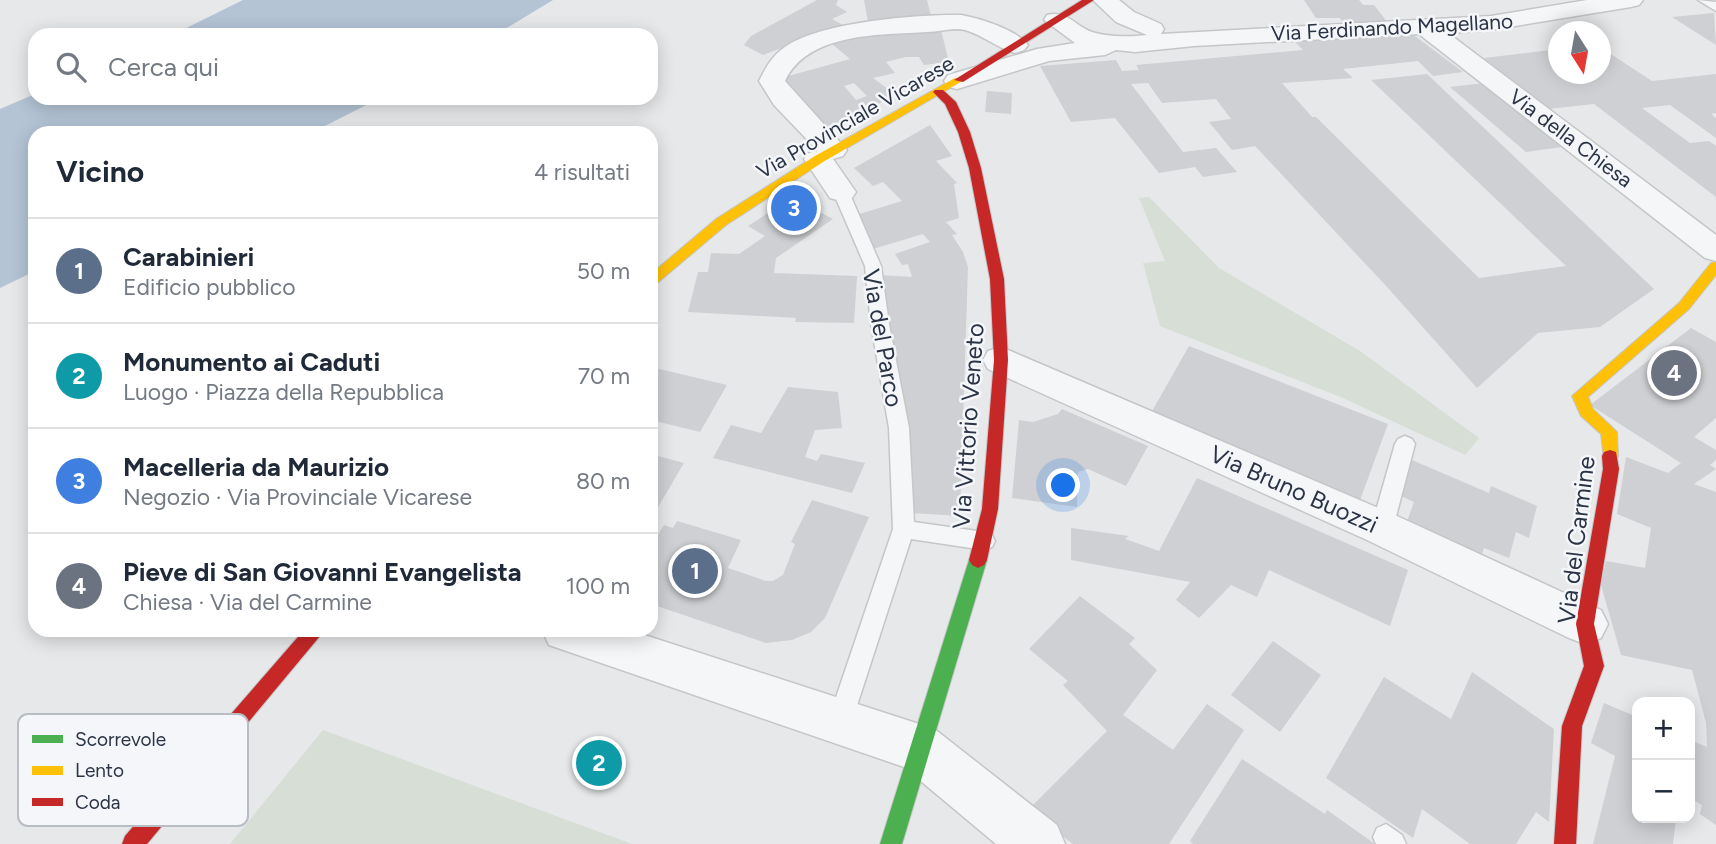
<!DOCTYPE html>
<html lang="it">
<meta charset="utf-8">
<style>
body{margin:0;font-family:Figtree,sans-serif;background:#f2f2f3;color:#1f2937}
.controls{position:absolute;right:21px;bottom:21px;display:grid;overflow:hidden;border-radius:14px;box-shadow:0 4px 18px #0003}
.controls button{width:63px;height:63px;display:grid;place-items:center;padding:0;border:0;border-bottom:2px solid #e0e1e3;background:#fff;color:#1f2937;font:35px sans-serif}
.compass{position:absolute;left:1548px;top:21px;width:63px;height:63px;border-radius:50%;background:#fff;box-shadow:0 4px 18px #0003;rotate:169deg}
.you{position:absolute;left:1064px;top:486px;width:24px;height:24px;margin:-18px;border:5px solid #fff;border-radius:50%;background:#1a73e8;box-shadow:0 0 0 10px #1a73e833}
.badge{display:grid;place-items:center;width:46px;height:46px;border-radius:50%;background:#6c737f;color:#fff;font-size:23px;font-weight:700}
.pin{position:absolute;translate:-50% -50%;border:4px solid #fff;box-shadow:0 2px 7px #0006}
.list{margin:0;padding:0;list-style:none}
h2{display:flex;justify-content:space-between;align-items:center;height:91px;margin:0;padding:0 28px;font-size:30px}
h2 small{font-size:23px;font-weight:400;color:#747a83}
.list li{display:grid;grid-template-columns:46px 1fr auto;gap:21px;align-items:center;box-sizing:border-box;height:105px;padding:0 28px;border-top:2px solid #e0e1e3}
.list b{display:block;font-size:26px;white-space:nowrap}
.list p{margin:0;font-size:23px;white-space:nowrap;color:#747a83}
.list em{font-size:23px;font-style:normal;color:#747a83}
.icon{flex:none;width:38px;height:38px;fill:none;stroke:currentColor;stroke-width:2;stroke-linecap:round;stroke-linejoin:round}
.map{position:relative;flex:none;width:1716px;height:844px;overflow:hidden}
.search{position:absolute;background:#fff;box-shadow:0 4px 18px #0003;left:28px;top:28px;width:630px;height:77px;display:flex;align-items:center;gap:18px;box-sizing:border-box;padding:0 24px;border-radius:21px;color:#747a83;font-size:26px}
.panel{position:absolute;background:#fff;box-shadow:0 4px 18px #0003;left:28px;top:126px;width:630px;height:511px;border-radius:21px}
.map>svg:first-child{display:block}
</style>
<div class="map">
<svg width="1716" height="844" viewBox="0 0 1716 844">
<rect width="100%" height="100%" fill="#e6e8ea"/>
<g fill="#d6ded6">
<path d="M1149 197 1219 268 1360 351 1479 438 1465 455 1343 398 1160 326 1143 263 1165 261 1139 198Z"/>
<path d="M323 730 632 844H230Z"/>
</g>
<g fill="#b4c4d5">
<path d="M243 0H553L495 35H172Z"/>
<path d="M35 94V98H380L311 133H35V271L0 288V109Z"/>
</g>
<g fill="#ced0d3" fill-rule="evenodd">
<path d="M817 0H838L836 5 847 12 832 19 843 25 763 55 744 45 751 36Z"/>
<path d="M864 0H927L932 20 868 22Z"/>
<path d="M1304 0H1359L1363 5H1374L1388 23 1344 24 1340 18H1316Z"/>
<path d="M1714 13 1716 45 1672 17Z"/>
<path d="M941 30 949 62 924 65 919 57H906L886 62 895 73 873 78 896 95 826 130 781 78 850 59 832 44 861 35ZM854 83 867 96 856 100 844 86Z"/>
<path d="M1408 31 1463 72 1433 76 1418 61 1343 69 1353 78 1282 83 1312 117H1316L1479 278 1566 266 1371 80 1427 74 1654 289 1600 327 1538 333 1477 388 1388 288 1255 146 1232 150 1209 122 1231 119 1216 99 1162 103 1148 83 1131 84 1183 152 1216 148 1237 172 1203 177 1195 167 1159 173 1115 118 1071 122 1040 66 1116 60 1122 71 1139 70 1136 65 1303 50 1291 38Z"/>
<path d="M1600 47 1652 81 1716 74V113L1711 114 1716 118V138L1670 105 1642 108 1690 143 1709 141 1716 146V197L1594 104 1548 109 1484 58 1558 49V74H1600Z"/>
<path d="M1484 83 1562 147 1526 152 1450 87Z"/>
<path d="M987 91 1012 93 1011 114 985 112Z"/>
<path d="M930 125 952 156 936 161 957 183 954 184 959 218 946 222 957 234 952 235 963 252 968 267 960 516 912 513 879 275 912 277 908 264 902 265 895 254 930 242 923 234 873 249 853 216 902 201 883 182 873 186 854 168Z"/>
<path d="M792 197 833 219 776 258 774 273 857 276 854 323 795 322 796 318 688 312 698 272H708L711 253 739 254 765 236 748 226Z"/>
<path d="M1691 328 1716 342V418L1694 437 1716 450V460L1710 465 1716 469 1694 484 1716 492V825L1700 814 1702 805 1690 798V740L1707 747 1706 723 1692 670 1621 655 1601 585 1606 561 1645 568 1651 528 1617 514 1626 457 1668 473 1681 463 1590 405Z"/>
<path d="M1189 346 1388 424 1360 500 1151 413Z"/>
<path d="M651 367 727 385 700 432 651 420Z"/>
<path d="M788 387 838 392 842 428 815 430 805 457 817 461 821 454 865 463 852 493 713 458 731 425 761 433Z"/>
<path d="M1062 409 1148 446 1126 486 1088 469 1078 472 1077 507 1012 498 1019 420 1033 422 1058 414Z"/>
<path d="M651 454 684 463 651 519Z"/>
<path d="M1412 460 1489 493 1491 486 1537 506 1529 538 1516 532 1509 558 1484 548 1481 557 1406 524 1414 502 1399 495Z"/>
<path d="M1197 478 1408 570 1390 626 1269 570 1257 597 1231 585 1199 618 1176 600 1190 582 1071 560V528L1129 536 1125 539 1159 551Z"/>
<path d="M812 500 869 517 825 618 811 632 792 640 766 643 651 604V546L664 525 673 528 677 521 741 540 728 568 766 581H773L783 575 795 544 791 542Z"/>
<path d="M1080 596 1135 638 1129 644 1157 670 1123 715 1173 750 1207 704 1244 730 1169 844H1073L1028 810 1107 731 1063 685 1068 681 1029 649Z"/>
<path d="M1273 641 1321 675 1280 732 1231 695Z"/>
<path d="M1472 672 1554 729 1549 822 1536 812 1516 844H1470L1422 809 1413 838 1326 778 1384 677 1451 719Z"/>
<path d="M1604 703 1637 717V818H1676L1673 844H1593L1615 756 1591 743Z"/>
<path d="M1242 759 1325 814 1327 810 1375 844H1193L1190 841Z"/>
</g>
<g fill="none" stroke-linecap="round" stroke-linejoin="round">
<g stroke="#c4c6c8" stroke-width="3">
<g id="lane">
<path d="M1698 0 1716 2V11Z"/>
<path d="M841 187 849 192 881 266 889 324 909 428 914 522 984 532 992 535 995 541 992 547 984 550 911 539 852 721 849 729 840 733 831 729 828 721 893 529 889 428 871 324 865 266 833 192Z"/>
<path d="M1405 436 1412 439 1415 444 1393 528 1389 534 1382 537 1375 534 1371 528 1395 444 1398 439Z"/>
<path d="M1386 824 1402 835 1406 844H1376L1373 837 1377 828Z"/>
</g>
</g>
<g stroke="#c4c6c8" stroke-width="3">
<g id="street">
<path d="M1093 0H1119L1134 12 1161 24 1164 29 1161 34 1491 16 1587 0H1643L1639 5 1631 7 1491 30 1448 33 1716 235V261L1705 258 1419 34 1194 46 1135 52 1116 50 1105 55 1049 61 957 89 948 87 944 81 948 75 1037 49 1075 43 1044 20 1047 15C1067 10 1075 26 1092 32 1107 37 1131 37 1147 35L1116 22Z"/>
<path d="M961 15C979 18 1017 30 1028 45L1024 50 1015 53C997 48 983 35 965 30 953 27 940 32 927 32 881 35 808 32 785 81L847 150 843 156 833 159 856 192 852 198 841 201 830 198 804 159 809 153 818 151 774 105 759 81C766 67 772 56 785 47 820 22 918 14 961 15Z"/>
<path d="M1001 347 1397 516 1601 610 1608 624 1601 638 1585 644 1569 638 1367 540 988 369 983 360 988 351Z"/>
<path d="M542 630H629L919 724 937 731 1057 825 1065 844H996L904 767 549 645Z"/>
</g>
</g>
<g stroke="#c4c6c8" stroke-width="2">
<path id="fast" d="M978 552 984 555 987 560 902 844H880L969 560 972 555Z"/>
</g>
<g stroke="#c4c6c8" stroke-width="2">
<g id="slow">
<path d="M955 78 964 80 823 162 726 225 656 284 651 286V274L716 219 815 156Z"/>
<path d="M1716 262V275L1689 309 1588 397 1593 409 1617 432 1618 456 1616 460H1604L1601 434 1581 416 1572 396 1679 303 1711 263Z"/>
</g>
</g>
<g stroke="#c4c6c8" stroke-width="2">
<g id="jam">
<path d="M1082 0H1094L963 82 954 80Z"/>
<path d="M935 90H943L956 102 970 132 981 168 1004 279 1008 360 998 509 987 560 984 565 978 568 972 565 969 560 982 509 994 360 990 279 969 168 958 132 945 104 933 92Z"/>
<path d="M1610 450 1616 452 1619 469 1594 624 1604 666 1582 726 1576 844H1554L1562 726 1584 666 1576 624 1603 469 1602 456 1604 452Z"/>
<path d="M304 630H325L147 844H122L125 836Z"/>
</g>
</g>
<use href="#lane" fill="#f5f6f7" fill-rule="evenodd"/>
<use href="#street" fill="#f5f6f7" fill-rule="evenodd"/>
<use href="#fast" fill="#4caf50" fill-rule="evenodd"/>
<use href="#slow" fill="#ffc107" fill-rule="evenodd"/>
<use href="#jam" fill="#c62828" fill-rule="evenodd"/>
</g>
<g text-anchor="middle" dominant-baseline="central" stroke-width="5" stroke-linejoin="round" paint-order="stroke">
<g font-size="21" fill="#2b3445" stroke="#f4f6f9">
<text transform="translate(1392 27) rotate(-3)">Via Ferdinando Magellano</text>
<text transform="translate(855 117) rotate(-30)">Via Provinciale Vicarese</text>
<text transform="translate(1571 138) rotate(37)">Via della Chiesa</text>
</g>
<g font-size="24" fill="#2b3445" stroke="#f4f6f9">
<text transform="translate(883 338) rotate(80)">Via del Parco</text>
<text transform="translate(968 426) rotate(-86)">Via Vittorio Veneto</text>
<text transform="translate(1294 489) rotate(24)">Via Bruno Buozzi</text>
<text transform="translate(1576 540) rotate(-83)">Via del Carmine</text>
</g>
</g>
<rect x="18" y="714" width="230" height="112" rx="10" fill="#f4f6f9" stroke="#b8bcc3" stroke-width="2"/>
<rect x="32" y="735" width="31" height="8" fill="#4caf50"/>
<rect x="32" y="766" width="31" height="9" fill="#ffc107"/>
<rect x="32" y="798" width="31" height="8" fill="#c62828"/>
<g font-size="19" fill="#2b3445">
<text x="75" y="746">Scorrevole</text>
<text x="75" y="777">Lento</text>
<text x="75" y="809">Coda</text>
</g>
</svg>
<div class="controls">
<button>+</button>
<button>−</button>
</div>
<svg class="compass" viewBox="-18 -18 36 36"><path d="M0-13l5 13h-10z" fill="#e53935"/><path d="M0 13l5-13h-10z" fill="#747a83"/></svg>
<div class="you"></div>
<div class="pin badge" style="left:695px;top:571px;background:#5c6f8a">1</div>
<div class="pin badge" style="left:599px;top:763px;background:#0f9aa8">2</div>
<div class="pin badge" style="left:794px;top:208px;background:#3f7fe0">3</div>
<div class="pin badge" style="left:1674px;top:373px;background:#6b7280">4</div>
<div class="search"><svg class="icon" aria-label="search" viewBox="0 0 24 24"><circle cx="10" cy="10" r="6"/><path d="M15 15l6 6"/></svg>Cerca qui</div>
<section class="panel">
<h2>Vicino<small>4 risultati</small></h2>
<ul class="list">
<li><span class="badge" style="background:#5c6f8a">1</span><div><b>Carabinieri</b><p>Edificio pubblico</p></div><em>50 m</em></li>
<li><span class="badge" style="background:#0f9aa8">2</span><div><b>Monumento ai Caduti</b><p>Luogo · Piazza della Repubblica</p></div><em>70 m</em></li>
<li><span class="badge" style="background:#3f7fe0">3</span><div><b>Macelleria da Maurizio</b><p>Negozio · Via Provinciale Vicarese</p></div><em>80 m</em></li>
<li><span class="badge" style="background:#6b7280">4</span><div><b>Pieve di San Giovanni Evangelista</b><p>Chiesa · Via del Carmine</p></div><em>100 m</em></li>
</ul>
</section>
</div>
